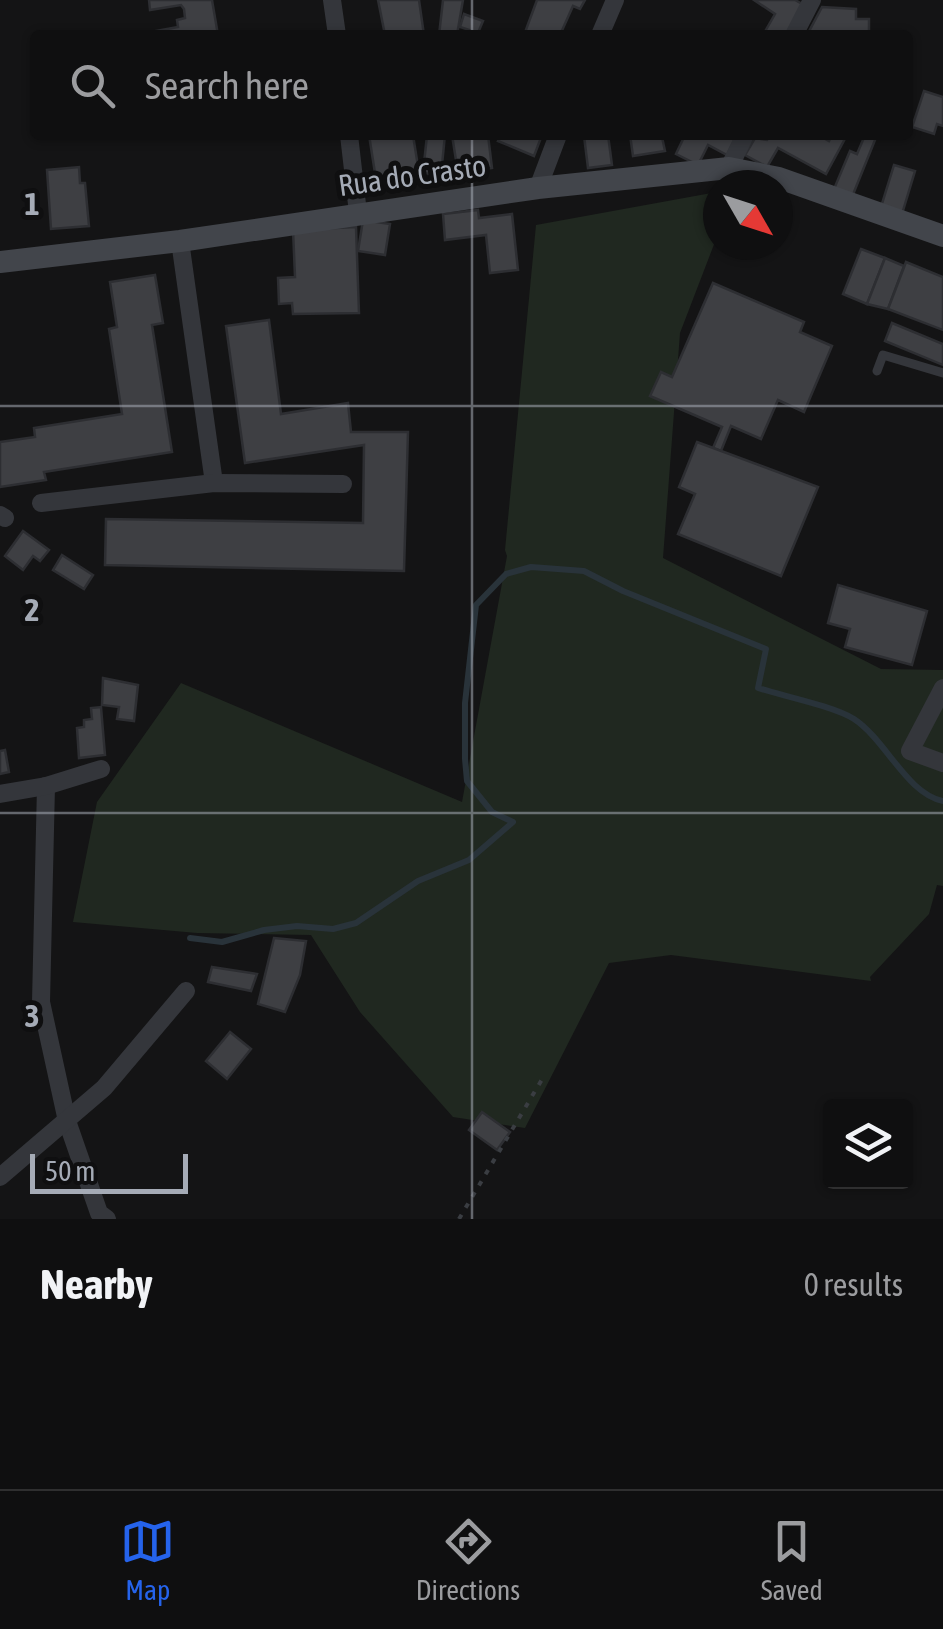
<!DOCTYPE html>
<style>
body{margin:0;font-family:"Asap Condensed",sans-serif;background:#181819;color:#f1f3f6}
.controls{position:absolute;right:30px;bottom:30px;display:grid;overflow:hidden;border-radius:10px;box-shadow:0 2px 8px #0004}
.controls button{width:90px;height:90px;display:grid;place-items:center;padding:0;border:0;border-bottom:2px solid #2f2f30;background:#0f0f10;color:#f1f3f6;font:50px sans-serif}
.compass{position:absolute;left:703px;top:170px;width:90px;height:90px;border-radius:50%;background:#0f0f10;box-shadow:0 2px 8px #0004;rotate:129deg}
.scale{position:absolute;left:30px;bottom:25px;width:158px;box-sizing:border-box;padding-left:10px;border:5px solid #a5abb6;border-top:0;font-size:28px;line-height:35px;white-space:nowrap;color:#a5abb6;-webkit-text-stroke:8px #0f0f10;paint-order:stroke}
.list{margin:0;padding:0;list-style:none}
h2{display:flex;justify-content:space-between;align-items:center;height:130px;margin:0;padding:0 40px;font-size:42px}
h2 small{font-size:32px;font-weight:400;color:#9b9c9f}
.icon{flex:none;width:55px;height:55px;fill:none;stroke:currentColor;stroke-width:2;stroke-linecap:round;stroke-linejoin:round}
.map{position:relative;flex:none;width:943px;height:1219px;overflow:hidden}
.search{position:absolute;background:#0f0f10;box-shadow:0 2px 8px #0004;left:30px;right:30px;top:30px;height:110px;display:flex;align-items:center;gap:25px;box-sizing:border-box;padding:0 35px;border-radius:10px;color:#9b9c9f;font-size:38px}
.sheet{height:270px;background:#0f0f10}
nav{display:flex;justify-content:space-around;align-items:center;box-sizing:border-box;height:140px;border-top:2px solid #2f2f30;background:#0f0f10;font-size:28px;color:#9b9c9f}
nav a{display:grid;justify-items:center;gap:5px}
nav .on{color:#2563eb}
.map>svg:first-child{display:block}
</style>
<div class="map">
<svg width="943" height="1219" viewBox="0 0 943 1219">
<rect width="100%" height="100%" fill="#141415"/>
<path fill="#202820" d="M717 192 718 234 680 333 663 558 881 669 943 670V886L937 885 929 914 870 977 871 981 671 955 609 963 525 1128 453 1117 360 1012 311 935 197 933 73 922 97 802 181 683 462 802 507 556 505 550 536 225Z"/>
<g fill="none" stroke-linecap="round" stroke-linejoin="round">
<path stroke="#29333a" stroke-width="6" d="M190 938 222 942 264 930 297 926 333 929 356 923 418 881 469 860 513 822 492 812 467 781 465 759V703L476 605 506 574 531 567 584 571 623 591 766 649 758 688C783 696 833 706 854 719 886 740 907 794 943 801"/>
</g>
<g fill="#3e3f43" stroke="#2d2e32" stroke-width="2.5">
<path d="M149 0H212L218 35H157L156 31 178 27 177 20 185 18 184 9 181 5 150 10Z"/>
<path d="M378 0H419L424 35H385Z"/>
<path d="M443 0H463L457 35H439Z"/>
<path d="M537 0H585L580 9 573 6 560 35H524Z"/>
<path d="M754 0H795L804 5 787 35H763L775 14Z"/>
<path d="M822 7 856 9V19H869V35H803H807Z"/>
<path d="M464 14 483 21 478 33 460 27Z"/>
<path d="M924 91 943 97V126L937 124 934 134 912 127Z"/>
<path d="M369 135H413L420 179 377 186Z"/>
<path d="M427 135H445L441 175 423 173Z"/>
<path d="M452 135H488L492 168 458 173Z"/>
<path d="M501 135H542L534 156 498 141Z"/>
<path d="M608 135 612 165 588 168 584 136Z"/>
<path d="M630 135H669V136L662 137 665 151 633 156Z"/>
<path d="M685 135H737L727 155 708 145 698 165 676 154Z"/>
<path d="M770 135H818L829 141 832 135H847L826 174 778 148 767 167 745 155 755 138 767 140Z"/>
<path d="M865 135H877L852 197 834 189 850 151 857 154Z"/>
<path d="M894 165 915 171 902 214 881 207Z"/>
<path d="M79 167 80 183H85L89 226 51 229 47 170Z"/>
<path d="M478 210 479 218 512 214 518 270 490 273 486 235 445 240 443 214Z"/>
<path d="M363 220 390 224 385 255 358 251Z"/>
<path d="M356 227 359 313 293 314 292 303 279 304 278 278 295 277 293 230Z"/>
<path d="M861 249 885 258 867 304 843 294Z"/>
<path d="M885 258 904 266 888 309 867 304Z"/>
<path d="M906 262 943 277V330L888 309Z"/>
<path d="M155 275 163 323 152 325 172 452 44 472 46 480 0 487V442L35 437 34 428 122 414 109 329 117 327 110 282Z"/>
<path d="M713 283 804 322 800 332 832 346 804 412 778 400 761 439 731 426 721 451 713 448 722 427 650 396 661 372 672 377Z"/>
<path d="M269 320 281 414 348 403 351 432H408L404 571 105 565 106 519 363 523 364 445 245 463 226 326Z"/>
<path d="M892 323 943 344V365L885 341Z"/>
<path d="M697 442 818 487 781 576 678 534 695 494 679 487Z"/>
<path d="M23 531 49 550 40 561 33 556 23 570 5 556Z"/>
<path d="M62 555 93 575 84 589 53 570Z"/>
<path d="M838 585 927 611 912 665 845 647 850 629 828 623Z"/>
<path d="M103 678 138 685 134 721 117 719 119 707 102 705Z"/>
<path d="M101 707 105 755 79 758 77 728 84 727V720L92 719 91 708Z"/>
<path d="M5 750 9 772 0 774V751Z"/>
<path d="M274 938 306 941 300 975 285 1012 258 1004Z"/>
<path d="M212 967 257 974 251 991 208 982Z"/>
<path d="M230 1032 251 1049 227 1079 206 1061Z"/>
<path d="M482 1112 510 1132 497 1150 469 1130Z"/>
</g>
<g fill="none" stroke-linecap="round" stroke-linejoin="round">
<path stroke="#3a3d42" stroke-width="4" stroke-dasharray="5 8" stroke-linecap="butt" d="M459 1219 544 1076"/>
<path stroke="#34363b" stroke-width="9" d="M877 371 883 355 943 373"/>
<g stroke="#34363b" stroke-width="18">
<path d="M332 0 337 35"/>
<path d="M600 35 615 0"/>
<path d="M794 35 812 0"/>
<path d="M349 135 358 213"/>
<path d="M729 168 745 135"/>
<path d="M538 188 558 135"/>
<path d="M180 241 214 483"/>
<path d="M41 503 214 483 343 484"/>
<path d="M0 515 5 518"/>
<path d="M943 688 910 751 943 763"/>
<path d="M46 786 41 1002 67 1121 99 1213 107 1219"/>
<path d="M0 794 46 786 101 769"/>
<path d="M0 1177 104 1088 186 991"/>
</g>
<path stroke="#42454b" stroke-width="22" d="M0 262 180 241 538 188 729 168 779 178 943 236"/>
</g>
<path fill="none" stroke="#a5abb6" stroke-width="2.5" stroke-opacity="0.55" d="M472 0V35M472 135V1219M0 406H943M0 813H943"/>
<g text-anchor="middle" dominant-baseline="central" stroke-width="10" stroke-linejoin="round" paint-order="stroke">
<g font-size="30" fill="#a5abb6" stroke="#0f0f10">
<text transform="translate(412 175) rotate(-8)">Rua do Crasto</text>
</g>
</g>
<g font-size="32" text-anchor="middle" font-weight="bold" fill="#a5abb6" stroke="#0f0f10" stroke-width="10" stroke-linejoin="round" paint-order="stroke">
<text x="32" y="215">1</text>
<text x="32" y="621">2</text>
<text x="32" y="1027">3</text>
</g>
</svg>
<div class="controls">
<button><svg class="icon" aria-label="layers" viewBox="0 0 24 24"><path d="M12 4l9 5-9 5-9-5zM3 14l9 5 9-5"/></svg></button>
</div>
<svg class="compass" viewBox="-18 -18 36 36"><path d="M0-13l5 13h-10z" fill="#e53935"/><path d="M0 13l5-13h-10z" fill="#9b9c9f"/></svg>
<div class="scale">50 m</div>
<div class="search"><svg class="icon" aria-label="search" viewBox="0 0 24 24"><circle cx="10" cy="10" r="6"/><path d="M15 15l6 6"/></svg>Search here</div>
</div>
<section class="sheet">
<h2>Nearby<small>0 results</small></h2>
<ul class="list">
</ul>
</section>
<nav>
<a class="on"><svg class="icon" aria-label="map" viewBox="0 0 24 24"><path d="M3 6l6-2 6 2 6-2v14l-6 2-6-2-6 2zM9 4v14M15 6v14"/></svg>Map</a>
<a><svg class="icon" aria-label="directions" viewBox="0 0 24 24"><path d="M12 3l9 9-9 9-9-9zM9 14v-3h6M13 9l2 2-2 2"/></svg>Directions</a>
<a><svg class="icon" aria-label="saved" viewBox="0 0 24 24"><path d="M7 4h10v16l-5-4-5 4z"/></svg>Saved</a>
</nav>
